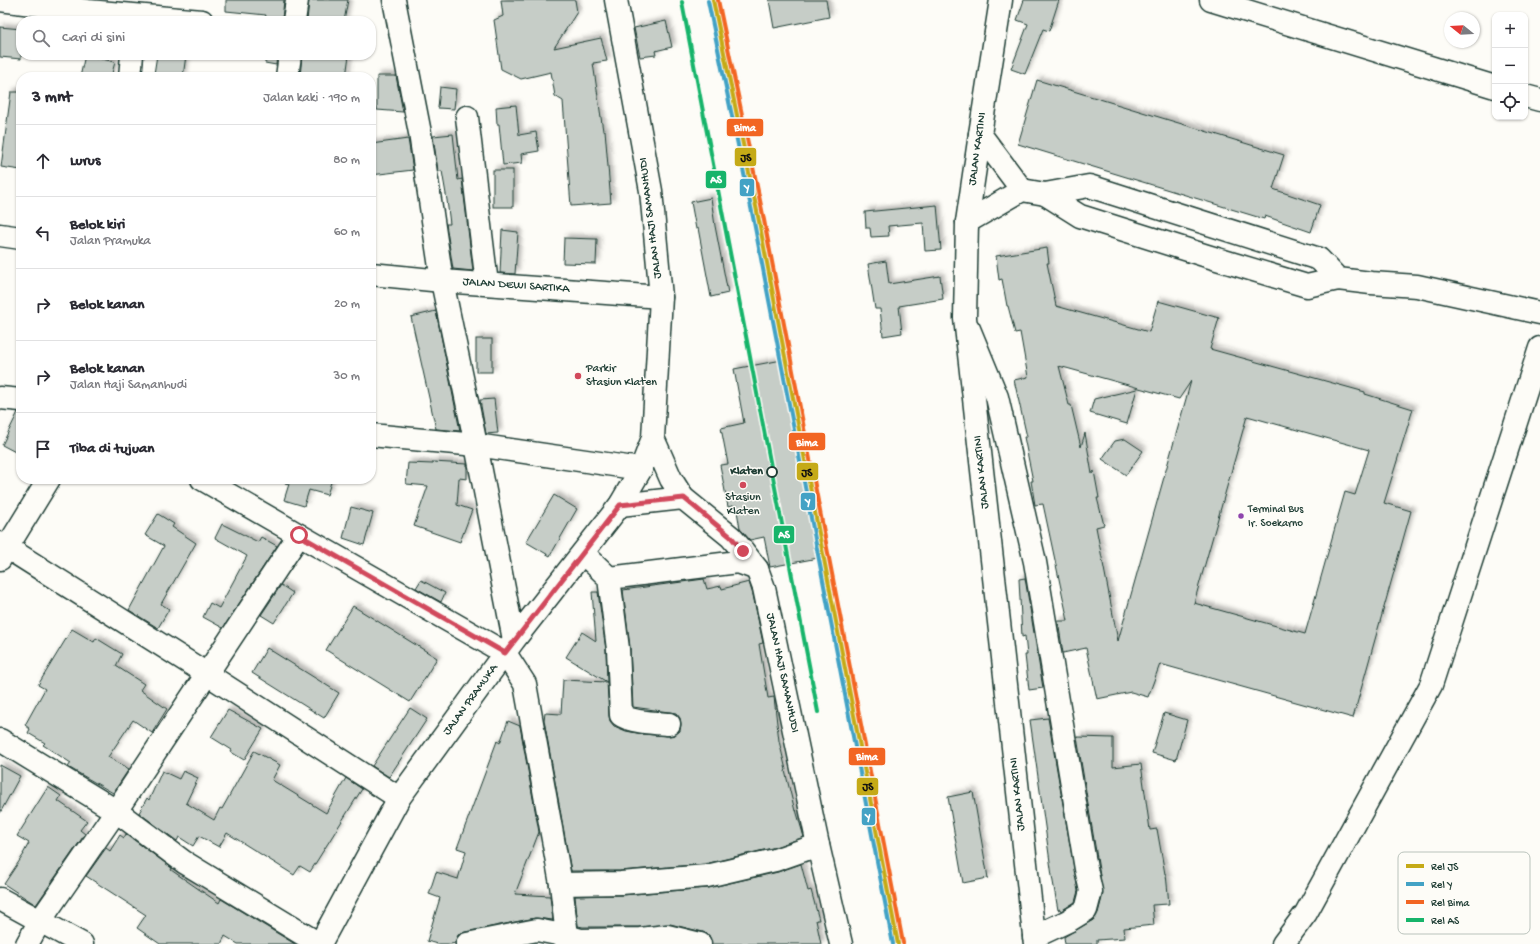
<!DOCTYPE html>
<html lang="id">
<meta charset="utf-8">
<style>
body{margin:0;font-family:"Gochi Hand",sans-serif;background:#f7f7f7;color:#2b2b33}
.controls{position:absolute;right:12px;top:12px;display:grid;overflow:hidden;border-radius:8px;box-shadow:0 1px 3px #0004}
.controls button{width:36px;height:36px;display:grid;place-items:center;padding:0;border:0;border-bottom:1px solid #e1e1e2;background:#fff;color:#2b2b33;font:20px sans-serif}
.compass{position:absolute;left:1444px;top:12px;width:36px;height:36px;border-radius:50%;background:#fff;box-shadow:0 1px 3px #0004;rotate:288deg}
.stop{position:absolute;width:12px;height:12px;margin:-9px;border:3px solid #d1495b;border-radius:50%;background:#fff}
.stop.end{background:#d1495b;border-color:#fff;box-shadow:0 1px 4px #0008}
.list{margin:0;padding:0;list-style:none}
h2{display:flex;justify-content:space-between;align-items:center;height:52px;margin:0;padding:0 16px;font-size:17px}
h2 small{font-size:13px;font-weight:400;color:#7c7c81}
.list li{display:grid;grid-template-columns:26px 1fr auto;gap:12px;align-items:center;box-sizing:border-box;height:72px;padding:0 16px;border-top:1px solid #e1e1e2}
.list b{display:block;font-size:15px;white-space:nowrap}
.list p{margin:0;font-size:13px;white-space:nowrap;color:#7c7c81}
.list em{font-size:13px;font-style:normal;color:#7c7c81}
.icon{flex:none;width:22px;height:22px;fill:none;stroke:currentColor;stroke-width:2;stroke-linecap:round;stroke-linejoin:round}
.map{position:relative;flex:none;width:1540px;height:944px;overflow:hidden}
.search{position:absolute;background:#fff;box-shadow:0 1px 3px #0004;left:16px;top:16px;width:360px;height:44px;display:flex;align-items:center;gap:10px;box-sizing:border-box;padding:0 14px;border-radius:16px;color:#7c7c81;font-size:15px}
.panel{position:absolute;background:#fff;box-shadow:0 1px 3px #0004;left:16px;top:72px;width:360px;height:412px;border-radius:16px}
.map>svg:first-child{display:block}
</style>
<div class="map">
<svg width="1540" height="944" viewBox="0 0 1540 944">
<defs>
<filter id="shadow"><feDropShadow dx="3.5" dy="-3.5" stdDeviation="2" flood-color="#0004"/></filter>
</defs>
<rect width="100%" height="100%" fill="#fdfcf7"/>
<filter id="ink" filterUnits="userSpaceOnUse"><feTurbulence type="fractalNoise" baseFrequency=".025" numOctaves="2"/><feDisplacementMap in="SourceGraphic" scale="8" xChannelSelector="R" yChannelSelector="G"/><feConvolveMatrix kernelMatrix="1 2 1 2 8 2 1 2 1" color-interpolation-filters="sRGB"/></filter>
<g filter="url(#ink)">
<g fill="#c6cdc7" stroke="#1f3d34" fill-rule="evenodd" filter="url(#shadow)">
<path d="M226 0H284L282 20 265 18 266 15 226 11Z"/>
<path d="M309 0H348L344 21H307Z"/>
<path d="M501 0H575L577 12 554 48 601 38 607 61 593 63 603 131 605 130 611 203 571 206 563 101 555 96 551 72 521 79 501 69 494 20 503 16Z"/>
<path d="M769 0H826L829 17 774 28Z"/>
<path d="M1024 0H1059L1049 31 1043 29 1025 74 1011 69 1028 24 1017 20Z"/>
<path d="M666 21 672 47 655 51 656 55 640 57 634 28Z"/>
<path d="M0 27 21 29V59L0 57Z"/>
<path d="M85 55 115 62 111 77H80Z"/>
<path d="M157 55H186L183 77 154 74Z"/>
<path d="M265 55H277L276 65 265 63Z"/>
<path d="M302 55H349L346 77H300Z"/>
<path d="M377 76H396L403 112 377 110Z"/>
<path d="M1037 80 1284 155 1273 189 1320 205 1311 232 1265 216 1264 219 1018 144Z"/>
<path d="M440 87 456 89 454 109 438 108Z"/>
<path d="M11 92H21V170L1 167Z"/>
<path d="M516 105 519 135 536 132 539 151 521 154 522 163 503 165 499 124H497L496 107Z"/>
<path d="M453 134 458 180 462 179 473 271 453 269 446 224H450L447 200 442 171H438L433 136Z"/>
<path d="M408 139 413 170 371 175V144Z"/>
<rect x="493" y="170" width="20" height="37"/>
<path d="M711 198 715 226 728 293 711 297 698 228 696 229 691 202Z"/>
<path d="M937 205 941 250 925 251 923 223 888 226 889 236 871 237 870 228H866L865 212Z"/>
<path d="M502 230 518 232 515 274 500 273Z"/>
<path d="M564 238 597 239 596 264 563 263Z"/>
<path d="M1047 248 1049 263H1047L1056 306 1149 332 1158 301 1219 318 1210 349 1365 392V394L1413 409 1384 503 1411 511 1353 718 1160 664 1148 697 1131 692 1097 699 1086 648 1063 653 1058 621H1068L1043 504 1035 505 1031 481H1033L1024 437H1027L1014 380 1028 377 1020 332 1015 333 1008 306H1007L1002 279 999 280 996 256ZM1059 366 1179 399 1191 381 1118 641 1096 527 1104 525 1097 498H1099L1094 471 1092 474 1085 433 1081 447 1071 405H1069ZM1247 416 1369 450 1355 495 1345 492 1305 634 1194 603Z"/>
<path d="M886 261 889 284 940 276 943 299 899 306 902 333 883 336 880 309H875L868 264Z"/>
<path d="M436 311 460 431 436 429 411 317Z"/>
<rect x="476" y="339" width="16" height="33"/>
<path d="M782 360 818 558 770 567 764 537 750 540 740 529 736 505 728 507 720 465 728 464 721 428 744 423 734 369Z"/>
<path d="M1137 389 1127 424 1090 413 1094 399Z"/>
<path d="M494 399 498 433 486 434 480 400Z"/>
<path d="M18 412H21V455L2 445Z"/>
<path d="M1125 439 1143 451 1126 475 1102 459 1115 441Z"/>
<path d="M433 462 467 464V479L459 478 457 505 472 510 460 542 414 526 428 486 406 484 408 463 433 464Z"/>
<path d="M286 479H332L327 495 309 490 304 506 284 500 289 484 285 483Z"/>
<path d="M554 495 577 509 550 556 526 542Z"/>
<path d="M351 507 373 513 364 545 343 538Z"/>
<path d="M158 514 174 524 172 527 196 543 161 604 169 609 158 628 129 610 164 546 145 535Z"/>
<path d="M222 524 258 542 261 537 277 546 223 628 203 617 210 603 219 608 247 556 215 538Z"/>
<path d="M1025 578 1043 688 1029 690 1025 655H1027L1025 636 1022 637 1019 579Z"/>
<path d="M704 579 707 589 721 586 722 589 749 582 753 595 763 643 759 644 768 698 774 697 779 741 786 770 785 771 795 811 796 810 804 837 772 848 705 864 620 871H571L544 720 545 713 561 714 563 680 607 682 609 716 610 721 614 726 626 731 642 734 668 736 675 735 680 731 681 724 680 718 676 713 633 707 630 647 623 590Z"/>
<path d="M421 580 445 593 441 602 416 588Z"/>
<path d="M281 585 293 593 274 623 261 615Z"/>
<path d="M592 592H598L606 650 607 682 566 657 582 632 596 641Z"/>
<path d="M353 606 437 658 410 702 326 650Z"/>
<path d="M72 629 94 642 96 638 122 654 116 666 144 684 140 690 167 709 152 733 133 720 108 757 129 769 113 793 68 767 71 763 43 745 45 743 28 733 30 729 25 725 45 689 38 685Z"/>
<path d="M267 648 339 693 324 718 252 673Z"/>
<path d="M410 708 427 719 389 777 372 766Z"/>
<path d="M228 710 263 729 244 760 231 752 232 750 211 737Z"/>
<path d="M1164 713 1187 720 1176 760 1152 753Z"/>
<path d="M1048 718 1078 891 1075 902 1061 911 1060 909 1058 910 1052 876 1030 720Z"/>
<path d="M508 721 520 726 539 832 515 894 550 896 553 920 535 918 465 932 458 935 455 943 451 944H437L427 941 440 898 429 894 436 872 458 879 466 851 457 848 497 741 500 743Z"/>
<path d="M1077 737 1113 738V767L1141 764 1150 830 1157 829 1165 874H1166L1169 904 1152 905 1154 925 1124 928 1125 938 1097 940V944H1065L1064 937 1093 920 1098 913 1103 894Z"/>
<path d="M254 751 280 765 272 780 326 813 346 778 362 789 310 872 300 866 294 875 227 833 219 847 199 836 193 846 179 837 177 841 139 813 147 798 149 800 162 771 179 779 183 771 198 778 186 803 214 820 220 808 222 809Z"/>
<path d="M0 765 20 776 0 813Z"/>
<path d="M48 787 61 796 58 801 87 821 80 830 85 834 36 905 4 884 24 854H23L29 843 17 836Z"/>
<path d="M973 792 988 878 963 883 948 797Z"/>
<path d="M126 834 172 868 171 870 219 903 221 899 295 944H238L225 936 221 944H160L137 928 146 915 86 876 106 848 110 851 120 835 124 838Z"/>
<path d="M801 864 808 891 811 890 819 920H816L821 944H712L709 935 703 932 670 924 639 927H583L578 926 575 896 622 895 708 888 778 872Z"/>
</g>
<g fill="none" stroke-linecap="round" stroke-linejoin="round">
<g stroke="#1f3d34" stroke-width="25">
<g id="minor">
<path d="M0 0 88 11 202 21"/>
<path d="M1211 0 1495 87"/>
<path d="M294 21 297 0"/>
<path d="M130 77 132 55"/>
<path d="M287 77 290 55"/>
<path d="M1525 96 1540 100"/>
<path d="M467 117 487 284"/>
<path d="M980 134 1022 190"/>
<path d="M1045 194 1080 216 1207 256 1307 286 1338 279"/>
<path d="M967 222 1022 190 1045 194 1089 186 1319 259 1338 279"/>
<path d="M969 329 997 397 1035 562 1086 869 1091 891 1086 910 1068 921 1034 937"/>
<path d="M0 398 21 400"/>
<path d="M371 435 476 445 442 281 420 133 394 0"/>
<path d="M653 438 671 479 683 498 731 537 743 551 757 569 764 588 818 845 841 944"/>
<path d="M202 479 299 535"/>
<path d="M620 505 683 498"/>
<path d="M0 543 207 674 399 798"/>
<path d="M583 553 609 578 618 649 621 715C630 722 656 723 669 724"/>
<path d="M0 559 49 479"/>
<path d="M609 578 738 562 757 569"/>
<path d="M0 740 116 811 184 862 319 944"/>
<path d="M561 884 621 883 707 876 775 860 818 845"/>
<path d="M0 899 82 944"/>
<path d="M567 936 581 940 640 939 667 936 700 944"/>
<path d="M27 944 40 921 116 811 299 535 505 653 525 684 561 884 567 936 537 930 467 944"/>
<path d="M320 944 399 798 514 640 620 505 641 469 476 445 514 640"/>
<path d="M1283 944 1306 913 1431 685 1540 348"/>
</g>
</g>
<g stroke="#1f3d34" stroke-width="25">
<g id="major">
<path d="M616 0 651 191 661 297 653 438 641 469"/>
<path d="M0 235 21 238"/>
<path d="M371 274 442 281 661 297"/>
<path d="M1338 279 1371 283 1417 286 1540 313"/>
</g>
</g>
<g stroke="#1f3d34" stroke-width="25">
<path id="highway" d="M1001 0 980 134 967 222 965 318 1035 944"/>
</g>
<use href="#minor" stroke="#fdfcf7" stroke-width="22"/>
<use href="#major" stroke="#fdfcf7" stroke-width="22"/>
<use href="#highway" stroke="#fdfcf7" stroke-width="22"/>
<g stroke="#fdfcf7" stroke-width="7">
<path id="rail-1" d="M713 0 758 216 898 944"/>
</g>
<g stroke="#fdfcf7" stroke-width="7">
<path id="rail-2" d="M708 1 753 217 893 944"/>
</g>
<g stroke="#fdfcf7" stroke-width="7">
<path id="rail-3" d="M718 0 763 215 903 943"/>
</g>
<g stroke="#fdfcf7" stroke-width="7">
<path id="rail-4" d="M682 2 818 712"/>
</g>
<use href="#rail-1" stroke="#c5aa17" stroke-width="4"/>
<use href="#rail-2" stroke="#43a2c5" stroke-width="4"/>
<use href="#rail-3" stroke="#f26522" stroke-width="4"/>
<use href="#rail-4" stroke="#17b46a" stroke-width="4"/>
</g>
</g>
<g fill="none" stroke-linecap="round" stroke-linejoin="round" filter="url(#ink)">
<path stroke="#d1495b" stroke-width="5" d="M299 535 505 653 620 505 684 498 731 537 743 551"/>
</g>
<g fill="#d1495b" stroke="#fdfcf7" stroke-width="1.5">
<circle cx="578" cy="376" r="4"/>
<circle cx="743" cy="485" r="4"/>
</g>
<circle fill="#fdfcf7" stroke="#1f3d34" stroke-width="2" cx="772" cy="472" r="5"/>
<circle fill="#8e44ad" stroke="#fdfcf7" stroke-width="1.5" cx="1241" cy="516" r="3.5"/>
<g text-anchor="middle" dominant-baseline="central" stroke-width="3" stroke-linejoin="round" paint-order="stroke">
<g font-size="11" fill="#1f3d34" stroke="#fdfcf7" text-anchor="start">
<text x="1248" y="510">Terminal Bus<tspan x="1248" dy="14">Ir. Soekarno</tspan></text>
</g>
<g font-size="12" fill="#1f3d34" stroke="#fdfcf7">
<text transform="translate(978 149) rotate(-82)">JALAN KARTINI</text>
<text transform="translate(651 218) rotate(-97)">JALAN HAJI SAMANHUDI</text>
<text transform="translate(516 286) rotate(4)">JALAN DEWI SARTIKA</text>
<text transform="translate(982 472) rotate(-96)">JALAN KARTINI</text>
<text transform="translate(782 673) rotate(78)">JALAN HAJI SAMANHUDI</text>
<text transform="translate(471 700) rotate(-54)">JALAN PRAMUKA</text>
<text transform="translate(1018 794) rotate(-96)">JALAN KARTINI</text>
</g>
<g font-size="12" fill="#1f3d34" stroke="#fdfcf7" text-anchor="start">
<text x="586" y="369">Parkir<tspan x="586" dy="14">Stasiun Klaten</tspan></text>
<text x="743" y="498" text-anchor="middle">Stasiun<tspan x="743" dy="14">Klaten</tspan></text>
</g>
<g font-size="12" font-weight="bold" fill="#1f3d34" stroke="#fdfcf7" text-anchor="end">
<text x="763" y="472">Klaten</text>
</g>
</g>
<rect x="1398" y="852" width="132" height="82" rx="6" fill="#fdfcf7" stroke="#bac3bc" stroke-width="1"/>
<rect x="1406" y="864" width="18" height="4" fill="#c5aa17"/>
<rect x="1406" y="882" width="18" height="4" fill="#43a2c5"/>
<rect x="1406" y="900" width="18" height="4" fill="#f26522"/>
<rect x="1406" y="918" width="18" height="4" fill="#17b46a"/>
<g font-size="11" fill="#1f3d34">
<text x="1431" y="870">Rel JS</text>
<text x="1431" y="888">Rel Y</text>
<text x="1431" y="906">Rel Bima</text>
<text x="1431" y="924">Rel AS</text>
</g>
<g stroke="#fdfcf7" stroke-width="1.5">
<rect x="726" y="118" width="38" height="19" rx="4" fill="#f26522"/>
<rect x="734" y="147" width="23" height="20" rx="4" fill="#c5aa17"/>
<rect x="705" y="170" width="22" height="19" rx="4" fill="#17b46a"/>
<rect x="739" y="178" width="16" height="19" rx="4" fill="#43a2c5"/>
<rect x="788" y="432" width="38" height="19" rx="4" fill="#f26522"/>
<rect x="796" y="462" width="23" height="19" rx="4" fill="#c5aa17"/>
<rect x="800" y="492" width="16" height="19" rx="4" fill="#43a2c5"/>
<rect x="773" y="525" width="22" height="19" rx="4" fill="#17b46a"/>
<rect x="848" y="747" width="38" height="19" rx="4" fill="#f26522"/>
<rect x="856" y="777" width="23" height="19" rx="4" fill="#c5aa17"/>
<rect x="861" y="807" width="15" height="19" rx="4" fill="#43a2c5"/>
</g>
<g font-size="11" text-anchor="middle" font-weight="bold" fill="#fff">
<text x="745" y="131">Bima</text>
<text x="716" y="183">AS</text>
<text x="747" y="191">Y</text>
<text x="807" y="446">Bima</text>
<text x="808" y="505">Y</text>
<text x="784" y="538">AS</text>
<text x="867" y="760">Bima</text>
<text x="868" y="820">Y</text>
</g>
<g font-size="11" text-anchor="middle" font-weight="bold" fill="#111">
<text x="746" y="161">JS</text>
<text x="807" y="476">JS</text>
<text x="868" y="790">JS</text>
</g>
</svg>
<div class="controls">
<button>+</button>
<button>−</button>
<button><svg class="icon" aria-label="locate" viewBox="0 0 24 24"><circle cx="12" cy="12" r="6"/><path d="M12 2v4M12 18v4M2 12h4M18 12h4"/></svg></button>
</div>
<svg class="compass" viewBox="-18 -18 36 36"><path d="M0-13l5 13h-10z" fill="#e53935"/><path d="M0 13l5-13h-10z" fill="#7c7c81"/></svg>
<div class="stop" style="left:299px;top:535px"></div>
<div class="stop end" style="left:743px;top:551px"></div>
<div class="search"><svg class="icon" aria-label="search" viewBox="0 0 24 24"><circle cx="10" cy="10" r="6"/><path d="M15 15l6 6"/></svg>Cari di sini</div>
<section class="panel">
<h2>3 mnt<small>Jalan kaki · 190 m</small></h2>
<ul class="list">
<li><svg class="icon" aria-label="ahead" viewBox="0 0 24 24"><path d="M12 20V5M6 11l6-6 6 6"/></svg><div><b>Lurus</b></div><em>80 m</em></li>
<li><svg class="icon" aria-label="left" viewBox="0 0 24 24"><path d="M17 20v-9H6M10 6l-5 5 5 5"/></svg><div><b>Belok kiri</b><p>Jalan Pramuka</p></div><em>60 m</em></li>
<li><svg class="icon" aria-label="right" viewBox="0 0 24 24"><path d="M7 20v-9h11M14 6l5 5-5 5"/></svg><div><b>Belok kanan</b></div><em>20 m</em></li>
<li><svg class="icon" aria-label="right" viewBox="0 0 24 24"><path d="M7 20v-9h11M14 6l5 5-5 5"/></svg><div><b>Belok kanan</b><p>Jalan Haji Samanhudi</p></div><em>30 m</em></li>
<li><svg class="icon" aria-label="arrive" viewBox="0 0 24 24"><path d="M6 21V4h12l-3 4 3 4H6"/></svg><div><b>Tiba di tujuan</b></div></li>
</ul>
</section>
</div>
